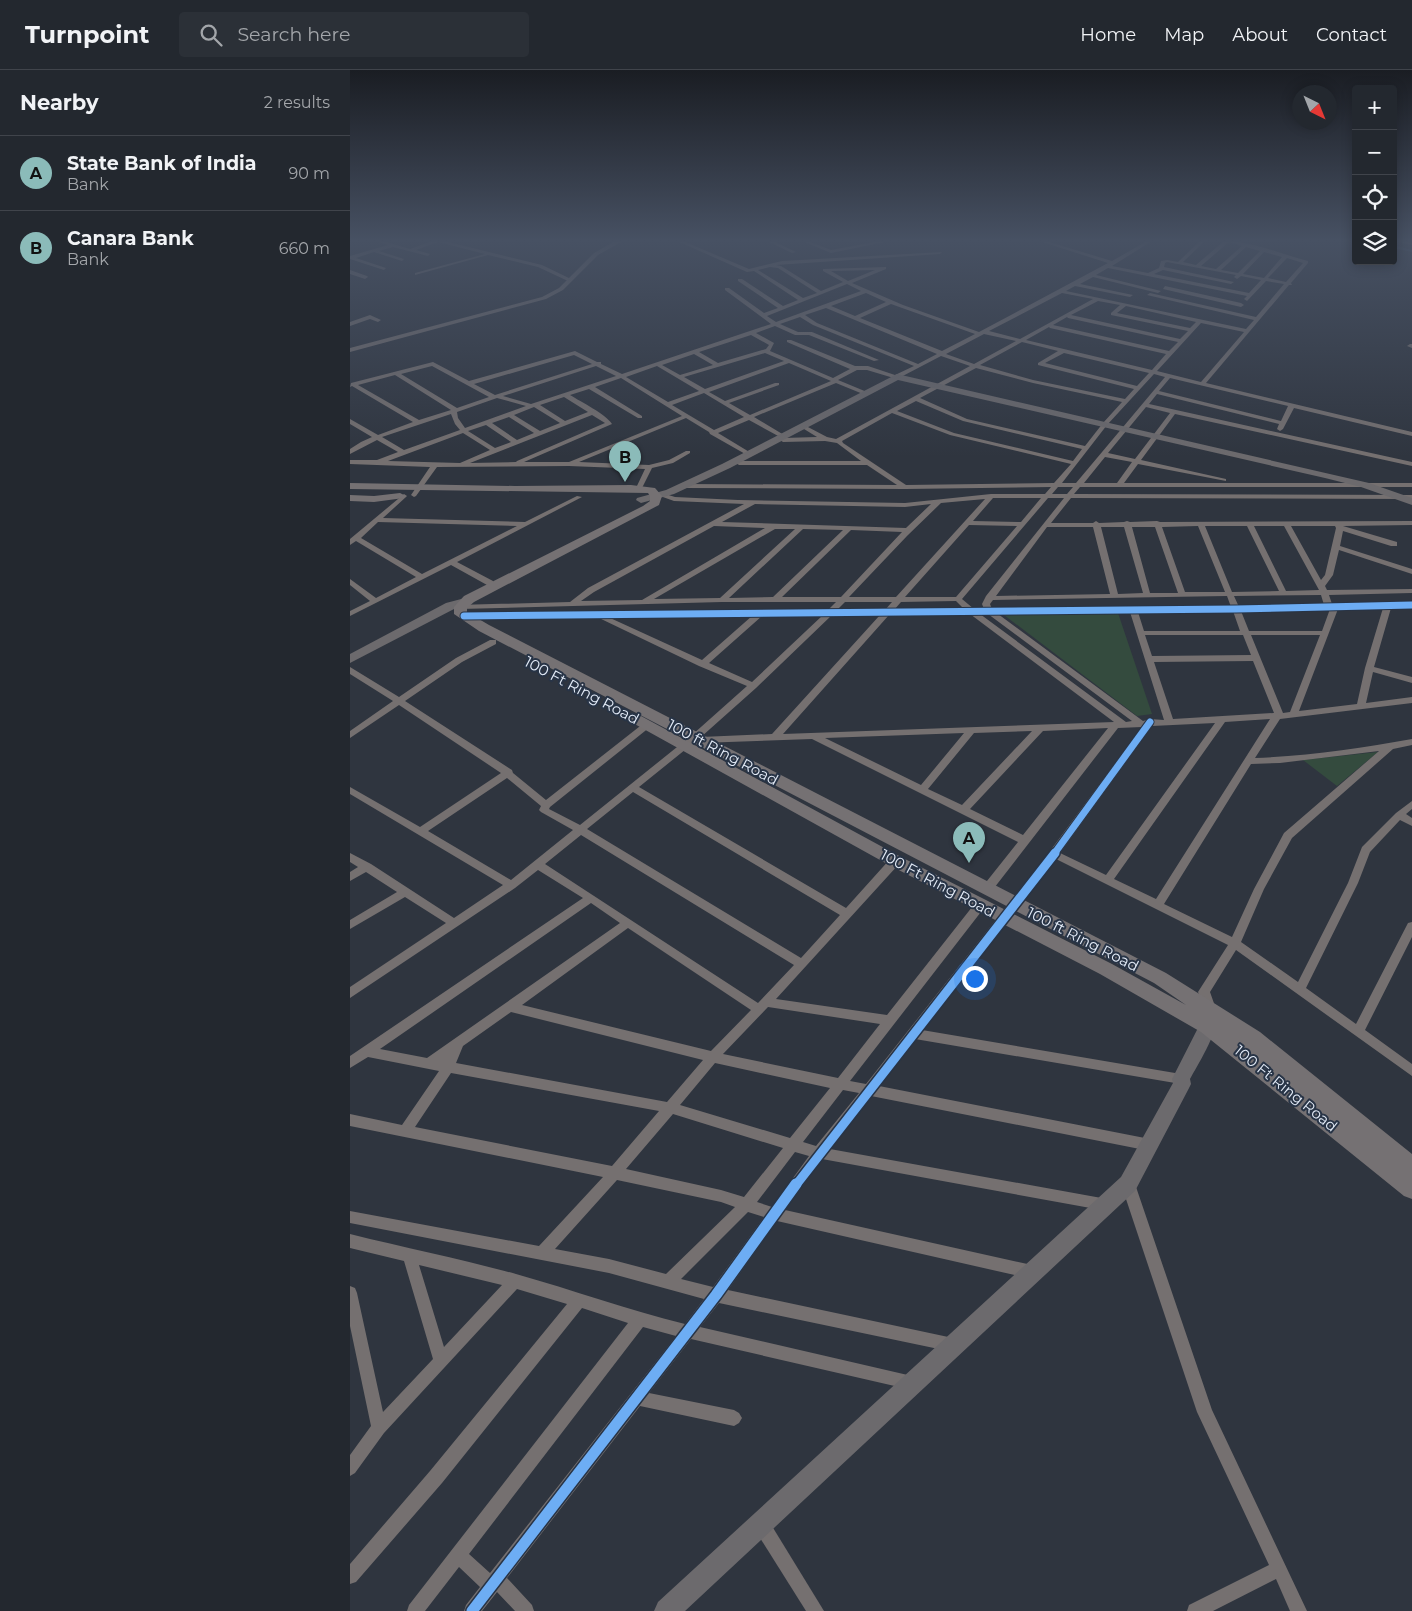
<!DOCTYPE html>
<meta charset="utf-8">
<style>
body{margin:0;font-family:Montserrat,sans-serif;background:#2b3037;color:#f1f3f6}
.controls{position:absolute;right:15px;top:15px;display:grid;overflow:hidden;border-radius:5px;box-shadow:0 2px 12px #0003}
.controls button{width:45px;height:45px;display:grid;place-items:center;padding:0;border:0;border-bottom:1px solid #40444b;background:#23282f;color:#f1f3f6;font:25px sans-serif}
.compass{position:absolute;left:942px;top:15px;width:45px;height:45px;border-radius:50%;background:#23282f;box-shadow:0 2px 12px #0003;rotate:137deg}
.you{position:absolute;left:624px;top:908px;width:18px;height:18px;margin:-12px;border:4px solid #fff;border-radius:50%;background:#1a73e8;box-shadow:0 0 0 8px #1a73e833}
.badge{display:grid;place-items:center;width:32px;height:32px;border-radius:50%;background:#8bbbb9;color:#111;font-size:16px;font-weight:700}
.pin{position:absolute;translate:-50% -41px;filter:drop-shadow(0 1px 2px #0008)}
.pin::after{content:'';position:absolute;top:26px;width:18px;height:15px;background:inherit;clip-path:polygon(0 0,100% 0,50% 100%)}
.list{margin:0;padding:0;list-style:none}
h2{display:flex;justify-content:space-between;align-items:center;height:65px;margin:0;padding:0 20px;font-size:21px}
h2 small{font-size:16px;font-weight:400;color:#a3a6aa}
.list li{display:grid;grid-template-columns:32px 1fr auto;gap:15px;align-items:center;box-sizing:border-box;height:75px;padding:0 20px;border-top:1px solid #40444b}
.list b{display:block;font-size:19px;white-space:nowrap}
.list p{margin:0;font-size:16px;white-space:nowrap;color:#a3a6aa}
.list em{font-size:16px;font-style:normal;color:#a3a6aa}
.icon{flex:none;width:28px;height:28px;fill:none;stroke:currentColor;stroke-width:2;stroke-linecap:round;stroke-linejoin:round}
.map{position:relative;flex:none;width:1062px;height:1541px;overflow:hidden}
header{display:flex;align-items:center;gap:30px;box-sizing:border-box;height:70px;padding:0 25px;background:#23282f;border-bottom:1px solid #40444b}
header strong{font-size:24px}
nav{display:flex;gap:28px;margin-inline-start:auto;font-size:18px}
.search{width:350px;height:45px;background:#2b3037;display:flex;align-items:center;gap:12px;box-sizing:border-box;padding:0 18px;border-radius:5px;color:#a3a6aa;font-size:19px}
main{display:flex}
aside{flex:1;background:#23282f}
.map>svg:first-child{display:block}
</style>
<header>
<strong>Turnpoint</strong>
<div class="search"><svg class="icon" aria-label="search" viewBox="0 0 24 24"><circle cx="10" cy="10" r="6"/><path d="M15 15l6 6"/></svg>Search here</div>
<nav><a>Home</a><a>Map</a><a>About</a><a>Contact</a></nav>
</header>
<main>
<aside>
<h2>Nearby<small>2 results</small></h2>
<ul class="list">
<li><span class="badge">A</span><div><b>State Bank of India</b><p>Bank</p></div><em>90 m</em></li>
<li><span class="badge">B</span><div><b>Canara Bank</b><p>Bank</p></div><em>660 m</em></li>
</ul>
</aside>
<div class="map">
<svg width="1062" height="1541" viewBox="0 0 1062 1541">
<rect width="100%" height="100%" fill="#2f353f"/>
<g fill="#344b3e">
<path d="M768 543 802 644 787 646 654 545Z"/>
<path d="M1028 682 987 716 953 690Z"/>
</g>
<g fill="none" stroke-linecap="round" stroke-linejoin="round">
<path fill="#435b76" fill-rule="evenodd" d="M1043 175 1062 180V182L1043 178Z"/>
<g fill="#757070" fill-rule="evenodd">
<path d="M26 171H33L60 179 82 171H94L192 195 223 210 218 211 188 197 138 185 65 205V203L135 184 88 172 66 180 80 184 78 186 43 177 29 181 54 189 52 191 24 182 6 188 36 198 34 200 0 189V186L38 175Z"/>
<path d="M327 171H333L399 199 432 191 592 182 590 184 426 195 431 196 471 221 493 212 473 201V199L536 197V199L502 213 553 235 629 262 758 193 689 171H696L762 191 797 171H802L762 196 798 203 809 198 811 191 817 190 828 192 850 171H855L833 192 846 195 874 171C901 171 931 184 958 191V193L941 213 942 215H939L856 313 1062 362V366L944 338 933 359 930 361 927 359 929 354 807 324 799 334 1062 392V396L825 344 791 390 876 409V411L788 394 774 413H1062V417H730L724 424 1062 425V429L721 428 701 453H743L746 451 749 453 774 452 777 451 780 452 807 451 810 452 1062 451V455L993 456 1047 472V476H1041L993 461 990 476 1062 499V504L989 480 983 505 975 516 977 520 1062 519V523L979 525 982 534 1062 533V537L1041 538 1024 597 1062 607V613L1023 602 1016 633 1062 627V633L930 649 905 688C958 686 1011 678 1062 669V675L1043 679 942 768 914 819 891 872 948 912 998 813 1012 777 1046 743 1062 731V739L1056 744 1062 748V756L1050 750 1020 782 1008 813 956 918 1006 954 1058 853 1062 852V867L1015 960 1062 994V1006L886 880 860 922 866 939 864 942 860 944 856 942 848 922 878 875 706 789 572 960 831 1004 835 1005 837 1009 835 1013 831 1014 565 969 529 1016 800 1069 804 1071 806 1075 804 1079 800 1081 521 1026 480 1079 757 1129 762 1130 764 1135 762 1140 757 1141 472 1089 435 1140 682 1195 687 1197 689 1202 687 1207 682 1209 427 1151 378 1220 603 1268 608 1270 610 1275 608 1280 603 1282 369 1233 350 1257 562 1306 567 1308 569 1313 567 1318 562 1320 341 1269 299 1323 384 1340 389 1343 392 1348 389 1353 384 1356 290 1336 157 1508 182 1535 184 1541H165L147 1522 132 1541H114L116 1535 130 1517 109 1497 75 1541H57L59 1535 278 1253 232 1238 92 1413 6 1512 0 1514V1494L80 1401 217 1234 167 1219 34 1363 5 1403 0 1406V1385L21 1356 0 1256V1216L5 1218 7 1223 33 1342 83 1289 54 1191 0 1178V1164C56 1178 111 1189 166 1204 223 1220 278 1240 335 1254L354 1229 259 1203 0 1153V1141L189 1176 253 1107 0 1056V1044L52 1055 89 1001 18 987 0 998V986L233 828 188 800 165 818 0 928V917L96 853 55 827 0 859V850L47 822 16 802 0 811V802L8 797 0 792V783L21 794 104 848 153 815 0 724V717L70 757 151 703 49 635 0 668V661L43 631 0 604V597L49 627 106 588 140 570H146V574L112 592 55 631 162 700 163 703 196 730 294 653H300L301 655 300 657 200 737 199 739 230 755 342 665 397 616 349 596 247 547 114 548H111V544L407 541 411 540H478L486 532H372L110 539H107V535L220 532 238 518 394 434 324 431 310 426 309 425 312 423 325 427 388 430 555 433 641 424H695L701 417 555 419 333 418 330 416 333 414 547 415 517 395H389L386 393 389 391H511L487 373 475 371 433 372 430 370 433 368 467 367 454 359 453 358 456 356 477 367 486 369 620 296 591 286 547 309 517 300H507L488 310 517 322V324H513L486 313 404 347 434 365V367H430L399 350 368 363 401 383V385H397L360 364 359 362 336 348 229 392 299 395 319 390 336 381H340V383L323 393 302 398 292 418 289 420 286 418 295 399 219 396 87 397 66 426 64 427 61 425 80 397 0 394V390H27L48 382 27 370 0 384V379L11 372 22 367 0 354V349L28 365 63 352 2 316 0 317 1 313 83 292 119 311 225 281 247 292H251V294L272 304 421 254 375 220V218H379L414 243 428 238 388 211V209H392L433 236 448 230 404 201 397 202ZM879 172 892 176 866 199 851 196ZM896 177 910 181 888 203 871 200ZM914 182 932 187 914 208 893 204ZM937 188 953 193 936 212 918 208ZM817 192 886 205 884 207 887 209 891 206 911 210 899 223 804 204 813 200 881 214 884 212 814 197 815 193ZM420 197 428 198 467 223 453 228 408 200ZM758 198 897 226 894 229 897 231 916 211 934 214 906 247 800 223 797 225 904 250 896 259 716 221 725 216 780 227 783 225 730 214 743 207 808 223 811 221 746 205ZM525 200 498 211 481 201ZM497 214 511 221 426 252 417 246ZM516 223 536 232 505 246 481 236ZM712 223 743 229 670 269 639 261ZM748 231 770 235 761 243V245L838 261 830 269 721 245ZM541 234 625 264 592 281 510 248ZM776 236 846 252 840 258 767 243ZM476 238 587 284 568 294 467 253 455 245ZM450 247 463 255 564 296 545 305 518 296H505L441 270H437V272L500 299 483 308 420 281 424 273 406 263 425 256 445 265H459L524 291 529 290 462 262H448L430 254ZM717 247 718 248 828 272 819 281 703 255ZM851 253 894 262 851 312 807 301ZM699 257 700 258 816 284 802 300 676 270ZM634 264 666 271 624 294 596 284ZM401 265 419 275 416 279 368 293 349 282ZM672 272 708 281 688 293V295L784 319 775 329 683 310 630 295ZM415 283 434 291 355 319 334 307ZM714 283 799 303 787 316 695 293ZM344 284 363 295 330 305 312 295ZM224 285 242 294 145 325 124 314ZM439 293 481 311 400 345 379 333 429 315V313H425L375 331 359 322ZM82 296 139 327 107 338 51 304ZM246 296 266 306 181 334 153 326ZM307 296 349 321 318 332 276 307ZM626 298 683 313 772 332 753 353 735 376 617 349 570 328ZM804 304 815 307 726 413H712L757 355ZM45 305 101 340 69 350 8 315ZM271 308 332 346 219 392H174L262 354C256 344 231 332 220 325L239 319 288 348H292V346L245 317ZM820 308 938 336 931 351 809 321ZM354 323 394 347 364 360 322 335ZM214 327 238 342 215 351 190 335ZM147 328 176 336 115 358 108 348 107 342ZM566 331 613 351 732 379 723 391 604 363 547 341ZM184 337 210 353 190 361 164 345ZM796 337 820 343 785 389 758 383ZM542 343 600 365 721 394 704 413 556 415 493 373 492 371ZM101 344 105 354 110 360 54 380 32 367ZM242 345 255 353 167 391 166 392 120 393ZM159 347 184 363 167 370 142 353ZM136 355 161 372 145 378 118 361ZM113 363 140 380 110 393 38 391ZM755 387 782 392 767 413H734ZM708 417H723L717 424H702ZM643 428H691L671 452 623 451ZM698 428H714L636 526 632 534 634 539H624L612 529ZM635 429 546 527H499L557 466 591 433ZM405 434 555 437 581 434 556 458 372 452ZM619 455 667 456 606 527H555ZM364 456 415 458 292 530 231 531 244 522ZM848 456 875 522H835L812 457ZM855 456H897L929 521 882 522ZM904 456H934L969 520 936 521ZM941 456H985L986 458 975 505 971 510ZM697 457H743L760 524 646 526ZM751 457H774L793 523 768 524ZM782 457H805L828 523H800ZM425 459H445L370 528 304 529ZM453 459 493 460 423 527 379 528ZM501 460 552 462 491 527H432ZM971 525 974 535 889 537 884 526ZM877 526 881 537 642 539 640 534 643 530ZM606 531 614 539 544 540 551 532ZM495 532H542L535 540H487ZM1033 538 1015 598 1007 634 949 641 988 539ZM980 539 972 561H899L891 541ZM883 541 890 561H794L788 542ZM780 542 814 650 800 649 793 651 648 544ZM620 544 764 652 433 664 539 545ZM630 544H638L782 651 776 652ZM473 545 402 612 359 593 412 546ZM482 545H530L422 664 351 667 406 618ZM402 546 352 590 258 547ZM795 565H893L901 585 802 586ZM901 565H970L940 642 933 643ZM903 591 924 643 823 649 804 592ZM920 649 806 829 764 809 875 652ZM865 653 756 805 710 783 802 656ZM792 657 700 781 516 1014 500 1011 634 838 635 835 634 832H626L537 945 426 929 549 794 550 791 549 788H541L496 838 289 717 346 671 350 673 462 669 668 772 633 816 632 819 633 822H641L768 658ZM758 658 673 765 620 739 693 661ZM682 661 612 735 578 719 624 663ZM614 663 571 715 475 668ZM1029 681 934 763 904 819 882 867 814 834 901 694 930 693ZM157 708 191 736 189 740 191 742 223 760 161 810 78 761ZM283 722 490 845 451 888 237 759ZM231 765 444 895 408 933 195 794ZM241 833 270 853 77 988 30 979ZM278 858 401 940 361 981 172 935ZM418 937 530 954 488 1008 373 984ZM161 942 353 990 317 1032 106 993 113 976ZM365 993 480 1018 440 1068 330 1035ZM101 1003 309 1041 262 1096 65 1057ZM493 1020 509 1023 466 1076 453 1072ZM323 1044 433 1078 394 1127 371 1120 276 1099ZM445 1082 459 1086 422 1137 407 1132ZM267 1110 371 1132 385 1137 316 1204 259 1189 205 1179ZM398 1142 414 1147 363 1217 331 1209ZM69 1195 152 1215 94 1277ZM293 1257 326 1266 140 1503 119 1484Z"/>
<path d="M417 171H423L446 182 442 183Z"/>
<path d="M452 171H458L481 180 530 171H540L481 183Z"/>
<path d="M1049 171 1062 173V175L1049 172Z"/>
<path d="M0 200 17 206 18 207 15 209 0 204Z"/>
<path d="M815 216 891 233 894 235 891 237 813 219Z"/>
<path d="M20 245 31 250 28 252 20 249 0 256V252Z"/>
<path d="M1060 274H1062V278L1057 276Z"/>
<path d="M54 424 57 426 56 427 33 448 175 452 227 426 232 427 107 492 143 511V515H137L101 495 0 546V541L20 531 0 515V509L26 528 66 507 6 471 0 475V469ZM28 452 167 456 72 504 11 468Z"/>
<path d="M778 1108 783 1110 785 1114 862 1340 957 1541H940L926 1509 863 1541H837L839 1535 919 1495 847 1342 771 1114 773 1110Z"/>
<path d="M411 1446 417 1448 474 1541H456L405 1460 403 1454 405 1448Z"/>
</g>
<path fill="#757070" fill-rule="evenodd" d="M265 171H273L248 185 213 220 196 229 0 282V278L192 227 209 218 244 183Z"/>
<g fill="#6c6a6d" fill-rule="evenodd">
<path d="M547 304 1019 413 1062 428V435L1011 417 975 408 548 310 380 398 324 424 291 433 286 430 287 428 316 420 372 394Z"/>
<path d="M115 528 119 529 121 532 119 535 104 539 0 593V584L96 533Z"/>
<path d="M860 938 866 940C873 955 848 994 840 1009L841 1014 838 1020 785 1121 335 1541H304L308 1532 771 1107 823 1013 822 1009 849 956 854 940Z"/>
</g>
<g fill="#757173" fill-rule="evenodd">
<path d="M0 413 165 416 281 415 305 418 312 426 309 435 124 532 117 538V542L139 555 816 903 910 962 1062 1084V1129L1054 1126 851 962 750 904 539 795 281 652 279 649 281 646H291L551 787 762 894 836 935 804 913 129 561 104 544V537L114 526 293 436 300 431V426L298 423 0 419Z"/>
<path d="M50 423 56 426 54 428 24 432 0 431V425L24 426Z"/>
</g>
<g stroke="#283446" stroke-width="9">
<g id="cycleway-far2">
<path d="M114 546 886 539 1062 535"/>
<path d="M704 784 800 652"/>
</g>
</g>
<g stroke="#283446" stroke-width="12">
<path id="cycleway-far1" d="M446 1115 705 783"/>
</g>
<g stroke="#283446" stroke-width="14">
<path id="cycleway" d="M122 1541 366 1225 446 1114"/>
</g>
<use href="#cycleway-far2" stroke="#6dadf4" stroke-width="7"/>
<use href="#cycleway-far1" stroke="#6dadf4" stroke-width="9"/>
<use href="#cycleway" stroke="#6dadf4" stroke-width="11"/>
</g>
<linearGradient id="sky" x2="0" y2="1"><stop stop-color="#1a1d23"/><stop offset="0.44" stop-color="#475163"/><stop offset="1" stop-color="#475163" stop-opacity="0"/></linearGradient>
<rect width="1062" height="387" fill="url(#sky)"/>
<g text-anchor="middle" dominant-baseline="central" stroke-width="4" stroke-linejoin="round" paint-order="stroke">
<g font-size="15" fill="#e4ecf8" stroke="#283446">
<text transform="translate(232 620) rotate(28)">100 Ft Ring Road</text>
<text transform="translate(373 682) rotate(28)">100 ft Ring Road</text>
<text transform="translate(588 813) rotate(28)">100 Ft Ring Road</text>
<text transform="translate(733 869) rotate(27)">100 ft Ring Road</text>
<text transform="translate(936 1018) rotate(39)">100 Ft Ring Road</text>
</g>
</g>
</svg>
<div class="controls">
<button>+</button>
<button>−</button>
<button><svg class="icon" aria-label="locate" viewBox="0 0 24 24"><circle cx="12" cy="12" r="6"/><path d="M12 2v4M12 18v4M2 12h4M18 12h4"/></svg></button>
<button><svg class="icon" aria-label="layers" viewBox="0 0 24 24"><path d="M12 4l9 5-9 5-9-5zM3 14l9 5 9-5"/></svg></button>
</div>
<svg class="compass" viewBox="-18 -18 36 36"><path d="M0-13l5 13h-10z" fill="#e53935"/><path d="M0 13l5-13h-10z" fill="#a3a6aa"/></svg>
<div class="you"></div>
<div class="pin badge" style="left:619px;top:793px">A</div>
<div class="pin badge" style="left:275px;top:412px">B</div>
</div>
</main>
